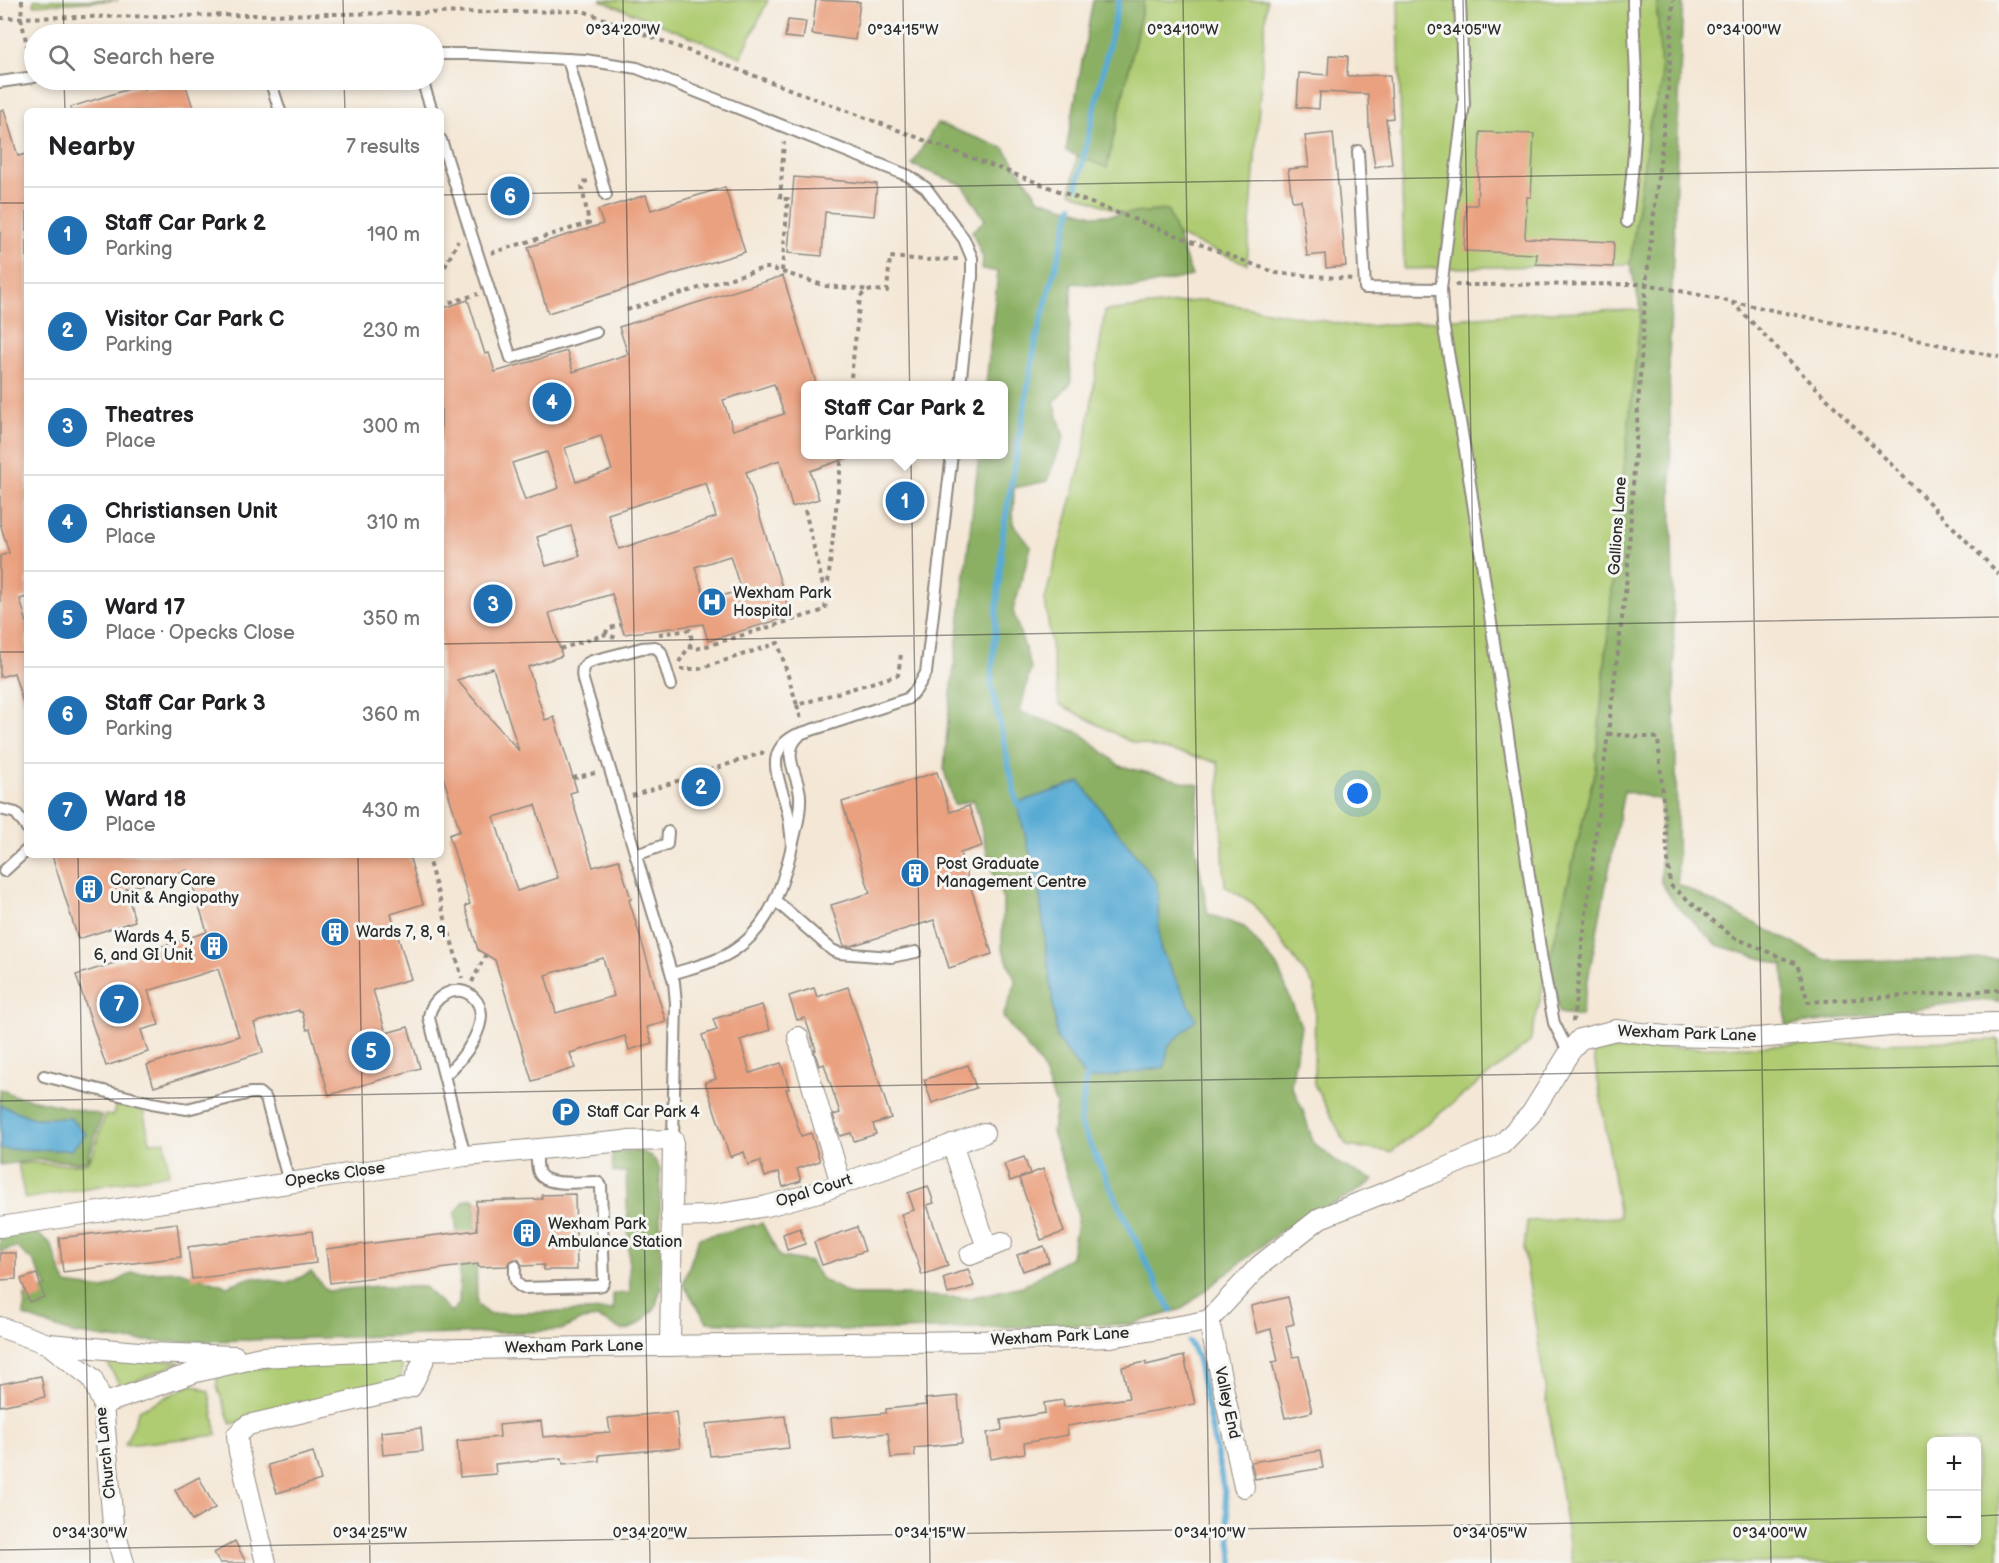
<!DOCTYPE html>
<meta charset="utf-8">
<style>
body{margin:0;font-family:"Balsamiq Sans",sans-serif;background:#f6f6f6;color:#202124}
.controls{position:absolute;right:18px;bottom:18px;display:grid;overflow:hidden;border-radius:9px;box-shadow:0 3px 9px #0003}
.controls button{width:54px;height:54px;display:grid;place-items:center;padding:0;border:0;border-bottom:2px solid #e0e0e0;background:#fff;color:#202124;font:30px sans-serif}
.you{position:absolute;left:1358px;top:794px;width:21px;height:21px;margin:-15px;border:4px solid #fff;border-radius:50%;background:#1a73e8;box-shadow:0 0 0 9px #1a73e833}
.badge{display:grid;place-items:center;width:39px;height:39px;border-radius:50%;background:#1f6fb2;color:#fff;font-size:20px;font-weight:700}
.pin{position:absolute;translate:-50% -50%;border:3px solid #fff;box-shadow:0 2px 6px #0006}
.popup{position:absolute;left:801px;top:381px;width:207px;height:78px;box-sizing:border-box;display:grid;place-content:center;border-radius:9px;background:#fff;filter:drop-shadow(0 2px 4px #0005);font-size:20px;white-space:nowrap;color:#757577}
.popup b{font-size:22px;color:#202124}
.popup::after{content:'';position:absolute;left:50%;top:100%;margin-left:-12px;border:12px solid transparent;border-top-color:#fff}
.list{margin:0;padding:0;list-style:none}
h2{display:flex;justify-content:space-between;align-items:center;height:78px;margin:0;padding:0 24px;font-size:26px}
h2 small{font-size:20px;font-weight:400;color:#757577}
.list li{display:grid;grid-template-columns:39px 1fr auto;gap:18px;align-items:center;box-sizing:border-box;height:96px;padding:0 24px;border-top:2px solid #e0e0e0}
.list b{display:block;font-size:22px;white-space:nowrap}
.list p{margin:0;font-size:20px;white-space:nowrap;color:#757577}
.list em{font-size:20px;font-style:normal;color:#757577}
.icon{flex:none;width:33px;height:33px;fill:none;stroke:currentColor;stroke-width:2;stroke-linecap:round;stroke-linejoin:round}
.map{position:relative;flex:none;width:1999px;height:1563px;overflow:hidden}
.search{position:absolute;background:#fff;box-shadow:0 3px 9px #0003;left:24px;top:24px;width:420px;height:66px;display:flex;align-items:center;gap:15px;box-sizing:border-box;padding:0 21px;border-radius:33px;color:#757577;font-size:22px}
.panel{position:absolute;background:#fff;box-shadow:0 3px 9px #0003;left:24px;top:108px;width:420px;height:750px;border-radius:9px}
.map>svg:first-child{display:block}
</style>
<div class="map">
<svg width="1999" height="1563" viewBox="0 0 1999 1563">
<rect width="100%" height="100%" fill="#f6f6f2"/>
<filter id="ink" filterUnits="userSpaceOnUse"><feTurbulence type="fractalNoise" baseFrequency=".0167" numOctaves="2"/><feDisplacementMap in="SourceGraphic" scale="12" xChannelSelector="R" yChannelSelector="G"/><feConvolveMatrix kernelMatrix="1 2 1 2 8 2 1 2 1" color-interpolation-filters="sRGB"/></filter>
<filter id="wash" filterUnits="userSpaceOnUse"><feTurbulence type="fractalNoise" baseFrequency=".008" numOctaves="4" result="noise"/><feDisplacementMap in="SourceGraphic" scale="24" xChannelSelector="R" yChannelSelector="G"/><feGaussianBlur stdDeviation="1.35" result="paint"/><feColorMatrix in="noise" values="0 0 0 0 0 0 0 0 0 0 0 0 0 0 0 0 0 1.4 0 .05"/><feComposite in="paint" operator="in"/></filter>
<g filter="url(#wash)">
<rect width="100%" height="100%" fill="#f4e7d6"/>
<g fill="#afcc72" stroke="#6d7c4e" stroke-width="1.5" fill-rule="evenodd">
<path d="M34 0H119L34 5Z"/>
<path d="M600 0H768L741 57Z"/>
<path d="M1103 0H1267L1247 264 1071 192Z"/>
<path d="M1398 0H1658L1657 9 1662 84 1650 121 1630 264 1404 269Z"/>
<path d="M1205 300 1358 327 1540 312 1641 310 1621 496 1595 770 1530 1042 1391 1152 1347 1146 1314 1084 1315 987 1254 904 1225 886 1218 762 1129 741 1059 704 1045 599 1084 452 1105 311Z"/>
<path d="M1999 1040V1563H1572L1524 1250 1527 1221 1620 1217 1593 1050ZM1932 1442H1976V1540H1932Z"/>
<path d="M116 1103 143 1110 150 1142 165 1141 169 1174 25 1199 18 1164C41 1161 64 1167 86 1163L93 1154 105 1115 113 1116Z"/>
<path d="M103 1355 181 1362 121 1387Z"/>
<path d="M403 1360 400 1383 370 1387 231 1424 217 1387V1375L286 1364Z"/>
<path d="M193 1384 209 1392 217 1435 125 1445 139 1410Z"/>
</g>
<g fill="#8bb064" stroke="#5b6e48" stroke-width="1.5">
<path d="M1093 0H1144L1107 168 1066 151Z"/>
<path d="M1658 0H1683L1669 359 1678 884 1828 961 1999 959V1002L1978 1000 1786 1026 1783 965 1717 945 1675 904 1661 882V800L1624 791 1581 1016 1559 1013 1550 958 1595 770 1621 496 1641 310 1630 264 1650 121 1662 84 1657 9Z"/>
<path d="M937 123 1004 148 1039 199 1096 216 1168 210 1192 276 1134 288 1072 283 1069 340 1071 383 1054 402 1064 437 1047 481 1014 488 1013 524 1031 547 1013 611 1031 667 1020 712 1081 733 1120 766 1199 785 1195 844 1208 914 1244 927 1278 968 1301 1026 1291 1085 1303 1110 1313 1142 1341 1165 1374 1180 1354 1193 1282 1230 1182 1309 1132 1324 860 1331 707 1322 683 1284 699 1238 762 1223 780 1257 810 1262 821 1279 851 1295H905L969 1298 1023 1286 1071 1257 1078 1216 1069 1182 1052 1132 1056 1105 1041 1065 1003 1017 1016 982 1002 948 1003 900 990 863 974 800 954 805 944 770 948 718 979 455 1004 454V386L986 385 998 272 982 269 983 258 972 231 985 220 963 185 912 165Z"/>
<path d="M0 1089 16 1096 102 1115 88 1160 79 1162 38 1160 0 1165Z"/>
<path d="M636 1151C649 1153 655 1157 660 1170L661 1288 655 1308 640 1323 630 1329 622 1330 598 1318 582 1320 561 1330 529 1332 176 1342 120 1340 71 1333 24 1316 25 1295 48 1288 33 1261 16 1247 0 1252V1233L29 1228 50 1243 66 1284 104 1289 132 1273 179 1271 227 1286 252 1277 289 1283 311 1272 327 1291 378 1286 424 1287 451 1312 459 1304 460 1268 455 1213 466 1199H475L477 1304 488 1314 613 1310V1294L630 1293 626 1172H613L612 1152Z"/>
</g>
<g fill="#58abd4" stroke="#426b80" stroke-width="1.5">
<path d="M1080 782 1157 883 1160 948 1196 1019 1168 1047 1165 1067 1087 1080 1057 1038 1039 889 1017 803Z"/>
<path d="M0 1105 34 1118H70L86 1134 71 1150 0 1149Z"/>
</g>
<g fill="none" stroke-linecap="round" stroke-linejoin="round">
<g stroke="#58abd4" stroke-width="6">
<path d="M1077 187 1119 0"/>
<path d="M1021 808 1017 803 991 683 1003 532 1036 340 1072 206"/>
<path d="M1087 1073 1080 1123 1157 1285 1171 1310"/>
<path d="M1189 1342 1197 1356 1225 1495 1233 1563"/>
</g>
</g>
<g id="blocks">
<g fill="#eaa180" fill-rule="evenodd">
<path d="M816 0 860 2 855 40 812 34Z"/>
<path d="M788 20 806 22 803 39 785 37Z"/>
<path d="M1329 55 1348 56 1347 76 1390 75 1393 118 1386 119 1392 164 1375 167 1369 127 1368 94 1320 92 1319 109 1297 107 1299 73 1328 75Z"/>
<path d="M176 80H184L194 111H71V107L142 85 144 89Z"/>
<path d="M0 110H4L18 156 27 154V597L20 599 27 623V702L23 703 14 673 0 677V556L9 553 0 523Z"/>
<path d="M1480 132 1534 134 1531 197H1527L1525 238 1614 242 1613 267 1536 264 1537 254 1464 251 1466 205H1477Z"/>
<path d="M1333 133 1346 266 1326 268 1325 254 1307 256 1301 200 1292 201 1288 169 1309 167 1305 136Z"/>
<path d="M794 177 877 184 874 216 825 212 822 256 788 253Z"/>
<path d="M725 187 745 252 548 313 528 247 603 224 598 210 646 195 651 210Z"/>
<path d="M783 276 817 386H806V454H849L850 457 810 471 819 499 792 507 780 460 746 472 791 616 708 641 703 624 624 634 612 594 549 613 562 656 528 667 545 720 554 717 577 791 570 793 593 867 619 860 631 899 629 900 666 1022 647 1027 652 1043 629 1050 625 1036 570 1053 575 1068 532 1081 495 960 478 950 465 906 470 904 449 835 460 831 441 770V309L468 300 485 354 489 353 495 372 567 351 573 372 628 354 619 327ZM774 384 784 414 733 430 723 400ZM601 436 612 470 576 482 565 448ZM547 452 559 488 525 500 512 463ZM706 483 716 517 619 549 608 514ZM571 526 580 556 546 566 537 537ZM730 556 741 590 706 601 695 567ZM493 668 519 751 457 680ZM535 805 558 878 517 891 494 817ZM603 958 614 996 556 1013 545 975Z"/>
<path d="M937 772 950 812 969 806 982 846 960 853 992 954 949 968 934 920 851 946H844L831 905 870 893 842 802Z"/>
<path d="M52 855H409L423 904 391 914 411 979 373 990 386 1033 408 1027 420 1068 329 1095 310 1029 307 1030 302 1012H299V1010L254 1023 263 1052 154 1087 147 1065 239 1036 218 969 148 991 159 1025 141 1030 148 1052 106 1066 76 975 124 960V958L207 932 188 870 126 889 135 921 78 939Z"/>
<path d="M848 987 891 1118 873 1124 876 1134 854 1141 851 1133 840 1136 833 1115 840 1113 824 1064 819 1066 814 1050H816L805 1018 797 1020 789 996 814 988 817 997Z"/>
<path d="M762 1005 770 1030 740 1040 750 1073 781 1063 789 1089H786L801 1136 811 1133 820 1161 797 1169 801 1181 783 1187 779 1172 765 1177 760 1161 748 1165 744 1152 730 1157 705 1082 716 1079 702 1035 717 1030 713 1019Z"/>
<path d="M968 1065 976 1088 932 1103 924 1080Z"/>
<path d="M1024 1157 1030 1174 1010 1181 1004 1164Z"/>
<path d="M1043 1169 1064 1232 1041 1240 1019 1178Z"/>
<path d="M928 1186 934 1203 927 1205 948 1266 922 1275 901 1214 914 1210 908 1193Z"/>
<path d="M575 1194 577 1270H544V1265L522 1266 519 1260 515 1259 509 1262 507 1266 478 1267V1264L330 1283 326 1249 477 1230 476 1201 542 1199V1195Z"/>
<path d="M177 1223 181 1257 63 1272 59 1238Z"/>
<path d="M857 1227 865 1251 822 1265 814 1242Z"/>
<path d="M800 1228 805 1244 787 1250 783 1234Z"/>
<path d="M312 1231 316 1263 192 1279 188 1247Z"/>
<path d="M1044 1246 1049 1262 1023 1271 1017 1255Z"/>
<path d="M0 1253H16V1279L0 1280Z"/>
<path d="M968 1269 974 1286 948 1294 943 1278Z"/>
<path d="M37 1274 44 1297 29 1302 21 1279Z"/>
<path d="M1288 1297 1294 1324 1286 1326 1293 1357 1299 1356 1312 1412 1285 1418 1272 1362 1278 1361 1271 1329 1257 1333 1251 1306Z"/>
<path d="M1184 1356 1195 1404 1067 1426 1068 1435 1024 1443 1025 1453 991 1459 987 1433 1002 1430 1001 1420 1045 1413 1044 1403 1063 1400 1064 1407 1129 1398 1122 1367 1146 1362V1365Z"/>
<path d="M41 1376 45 1397 0 1406V1384Z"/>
<path d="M958 1396 962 1443 914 1448 915 1456 891 1458 888 1433 833 1438 831 1418 886 1413V1409L926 1405 925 1399Z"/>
<path d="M676 1412 680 1448 599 1455V1461L563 1464 562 1458 495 1464 496 1474 460 1477 457 1441 500 1437 499 1425 541 1421 543 1437 610 1432 608 1418Z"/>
<path d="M785 1416 789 1448 710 1456 706 1424Z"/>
<path d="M421 1428 423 1451 383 1455 381 1432Z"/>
<path d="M1320 1451 1323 1468 1255 1479 1251 1462Z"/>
<path d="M313 1452 321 1480 277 1493 268 1465Z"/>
<path d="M199 1477 215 1508 192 1521 175 1490Z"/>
<path d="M235 1541 246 1563H220L214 1553Z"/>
</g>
</g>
</g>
<g filter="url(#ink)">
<use href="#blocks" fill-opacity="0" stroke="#908980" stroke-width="1.5"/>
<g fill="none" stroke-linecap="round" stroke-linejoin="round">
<g stroke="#908980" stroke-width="14">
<g id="lane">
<path d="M1460 0 1464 104 1441 289 1443 323 1465 450 1542 961 1554 1023 1569 1053"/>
<path d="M434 54H474L585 60 637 68 909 176 926 188 964 239 972 258V277L960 386"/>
<path d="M568 59 606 195"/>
<path d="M270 80 280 111"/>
<path d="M422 80 432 111"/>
<path d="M0 82 34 77"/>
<path d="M441 140 511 358 596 332"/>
<path d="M1358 151 1365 288 1441 289"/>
<path d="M1627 222C1632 177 1637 133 1636 88 1636 59 1633 29 1633 0"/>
<path d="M671 685 661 652 655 647 642 648 592 661C582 665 581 670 583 680L674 982 676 1003 673 1140"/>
<path d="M0 809 16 813 27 828"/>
<path d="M792 846C791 832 790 819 786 805 779 778 763 752 796 735L907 699 916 690 926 673 952 454"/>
<path d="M636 855 667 844 668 832"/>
<path d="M4 871 27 850"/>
<path d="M776 901 832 950 839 953 891 957 916 952"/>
<path d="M672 974C693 967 718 962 736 949 769 926 782 888 791 850 795 833 801 814 800 796 799 776 780 753 799 736"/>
<path d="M445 1075C462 1061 495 1020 474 998 458 981 430 997 429 1018L465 1156"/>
<path d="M44 1076 152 1103 187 1109 250 1093H259L266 1099 289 1182"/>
<path d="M515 1266C515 1275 513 1283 523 1288L597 1286 602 1285 604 1281 601 1186 599 1183 595 1182C581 1182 546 1187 539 1173 536 1166 537 1156 537 1149"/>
</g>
</g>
<g stroke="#908980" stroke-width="22">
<g id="street">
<path d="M798 1037 841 1184"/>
<path d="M952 1144 987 1248"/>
<path d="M671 1217 709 1216 767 1206 822 1191 984 1133"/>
<path d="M0 1227 465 1156 624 1141 673 1140 670 1346"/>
<path d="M970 1255 1002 1242"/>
<path d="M1209 1320 1244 1487"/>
<path d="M0 1327 48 1344 92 1378 103 1404 113 1525 124 1563"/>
<path d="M49 1344 150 1353 235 1356"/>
<path d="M103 1404 196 1372 261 1357 405 1350 971 1341 1111 1337 1191 1324 1209 1320 1259 1266 1320 1218 1427 1176 1502 1144 1531 1114 1569 1053 1580 1039 1616 1030 1665 1036 1757 1038 1902 1025 1999 1023"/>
<path d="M266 1563 239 1452 237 1435 248 1425 411 1387 429 1349"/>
</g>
</g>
<g stroke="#908980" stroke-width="4" stroke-dasharray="4.5 4.5" stroke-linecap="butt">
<path d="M22 0 21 18 31 64"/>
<path d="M0 18 583 11 1276 273 1352 279"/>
<path d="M491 253 589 223 582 187 584 182 588 181"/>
<path d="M782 271 788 199H780L784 142"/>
<path d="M441 275 458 241"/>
<path d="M1455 285 1646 284 1999 357"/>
<path d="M1732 302 1999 574"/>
<path d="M441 305 478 294"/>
<path d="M627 310 764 268H770L826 286 871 290"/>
<path d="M850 386 860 298C865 288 877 290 887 291L890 257 926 260 959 259"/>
<path d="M805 510 825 594"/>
<path d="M606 634 607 629 621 625"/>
<path d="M659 634 690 630 692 642 679 662"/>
<path d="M688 647 696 649 710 645 825 610 842 454"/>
<path d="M560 649 606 634 619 639"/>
<path d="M680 669H699L778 643 797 705 898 675 901 654"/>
<path d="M797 705 801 719"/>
<path d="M1608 734 1658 738 1670 885 1733 937 1797 964 1808 1002 1999 990"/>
<path d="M573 778 595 773"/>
<path d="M632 796 762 753 763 751"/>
<path d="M427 855 462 978"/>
<path d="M472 982 486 954"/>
<path d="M1573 1022 1627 577 1646 284 1669 82 1673 0"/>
</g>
<use href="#lane" stroke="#fff" stroke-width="10"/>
<use href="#street" stroke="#fff" stroke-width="20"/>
</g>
</g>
<path fill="none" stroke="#2b2b2b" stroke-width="1.5" stroke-opacity="0.45" d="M63 0 64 34M343 0 344 34M623 0 650 1563M903 0 930 1563M1183 0 1210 1563M1463 0 1491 1563M1743 0 1771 1563M64 80 65 111M344 80 345 111M441 195 1999 168M0 203H27M441 644 1999 617M0 652H27M78 855 90 1563M358 855 370 1563M0 1101 1999 1066M1976 1516 1999 1515M0 1550 1932 1517"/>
<defs>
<g id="hospital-disc" transform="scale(1.5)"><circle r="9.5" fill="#1f6fb2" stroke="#f6f6f2"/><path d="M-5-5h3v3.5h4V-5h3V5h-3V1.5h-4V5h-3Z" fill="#fff"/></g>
<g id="building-disc" transform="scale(1.5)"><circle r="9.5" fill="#1f6fb2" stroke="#f6f6f2"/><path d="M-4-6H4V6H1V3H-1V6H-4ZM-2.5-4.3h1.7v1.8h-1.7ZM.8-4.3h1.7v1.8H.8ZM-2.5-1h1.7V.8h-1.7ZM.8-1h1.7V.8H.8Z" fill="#fff"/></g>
<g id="parking-disc" transform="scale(1.5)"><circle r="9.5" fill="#1f6fb2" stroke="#f6f6f2"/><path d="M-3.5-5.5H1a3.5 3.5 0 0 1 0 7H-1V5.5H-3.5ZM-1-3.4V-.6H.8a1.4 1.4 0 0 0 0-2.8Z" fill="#fff"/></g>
</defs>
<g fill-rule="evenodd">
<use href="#hospital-disc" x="712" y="602"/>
<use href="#building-disc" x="915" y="873"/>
<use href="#building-disc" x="89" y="889"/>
<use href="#building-disc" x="335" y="932"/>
<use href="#building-disc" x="214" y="946"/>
<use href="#parking-disc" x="566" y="1112"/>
<use href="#building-disc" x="527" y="1233"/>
</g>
<g text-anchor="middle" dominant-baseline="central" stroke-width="6" stroke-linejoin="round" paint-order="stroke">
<g font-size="16" fill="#2b2b2b" stroke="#f6f6f2">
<text transform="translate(1618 526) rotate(-86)">Gallions Lane</text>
<text transform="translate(1687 1034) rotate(2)">Wexham Park Lane</text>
<text transform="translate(335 1175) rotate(-8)">Opecks Close</text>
<text transform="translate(814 1191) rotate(-17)">Opal Court</text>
<text transform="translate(1060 1337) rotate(-3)">Wexham Park Lane</text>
<text transform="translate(574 1347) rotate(-1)">Wexham Park Lane</text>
<text transform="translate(1227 1403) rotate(78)">Valley End</text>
<text transform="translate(106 1453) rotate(-96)">Church Lane</text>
</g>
<g font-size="16" fill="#2b2b2b" stroke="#f6f6f2" text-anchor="start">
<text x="733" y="593">Wexham Park<tspan x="733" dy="18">Hospital</tspan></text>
<text x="936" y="864">Post Graduate<tspan x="936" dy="18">Management Centre</tspan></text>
<text x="110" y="880">Coronary Care<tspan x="110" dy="18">Unit &amp; Angiopathy</tspan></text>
<text x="356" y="932">Wards 7, 8, 9</text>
<text x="193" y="937" text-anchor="end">Wards 4, 5,<tspan x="193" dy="18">6, and GI Unit</tspan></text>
<text x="587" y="1112">Staff Car Park 4</text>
<text x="548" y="1224">Wexham Park<tspan x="548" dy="18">Ambulance Station</tspan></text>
</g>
</g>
<g font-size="15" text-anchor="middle" fill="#2b2b2b" stroke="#f6f6f2" stroke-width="6" stroke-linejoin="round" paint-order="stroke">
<text x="623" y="35">0°34'20"W</text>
<text x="903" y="35">0°34'15"W</text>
<text x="1183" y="35">0°34'10"W</text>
<text x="1464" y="35">0°34'05"W</text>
<text x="1744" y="35">0°34'00"W</text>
<text x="90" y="1538">0°34'30"W</text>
<text x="370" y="1538">0°34'25"W</text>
<text x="650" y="1538">0°34'20"W</text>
<text x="930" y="1538">0°34'15"W</text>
<text x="1210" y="1538">0°34'10"W</text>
<text x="1490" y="1538">0°34'05"W</text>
<text x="1770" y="1538">0°34'00"W</text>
</g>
</svg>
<div class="controls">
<button>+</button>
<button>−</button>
</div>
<div class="you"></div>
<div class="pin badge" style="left:905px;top:501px">1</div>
<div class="popup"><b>Staff Car Park 2</b>Parking</div>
<div class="pin badge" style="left:701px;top:787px">2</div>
<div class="pin badge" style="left:493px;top:604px">3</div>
<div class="pin badge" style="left:552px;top:402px">4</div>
<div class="pin badge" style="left:371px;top:1051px">5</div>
<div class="pin badge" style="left:510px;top:196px">6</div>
<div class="pin badge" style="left:119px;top:1004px">7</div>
<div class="search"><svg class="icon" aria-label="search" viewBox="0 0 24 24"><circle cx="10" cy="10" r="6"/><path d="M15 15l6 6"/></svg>Search here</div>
<section class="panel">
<h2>Nearby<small>7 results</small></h2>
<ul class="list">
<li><span class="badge">1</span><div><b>Staff Car Park 2</b><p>Parking</p></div><em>190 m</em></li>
<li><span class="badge">2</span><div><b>Visitor Car Park C</b><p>Parking</p></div><em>230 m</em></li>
<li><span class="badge">3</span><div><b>Theatres</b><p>Place</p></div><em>300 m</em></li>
<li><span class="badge">4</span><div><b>Christiansen Unit</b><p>Place</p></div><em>310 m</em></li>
<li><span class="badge">5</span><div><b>Ward 17</b><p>Place · Opecks Close</p></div><em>350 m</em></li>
<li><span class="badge">6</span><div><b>Staff Car Park 3</b><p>Parking</p></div><em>360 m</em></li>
<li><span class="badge">7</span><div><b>Ward 18</b><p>Place</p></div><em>430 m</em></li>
</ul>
</section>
</div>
